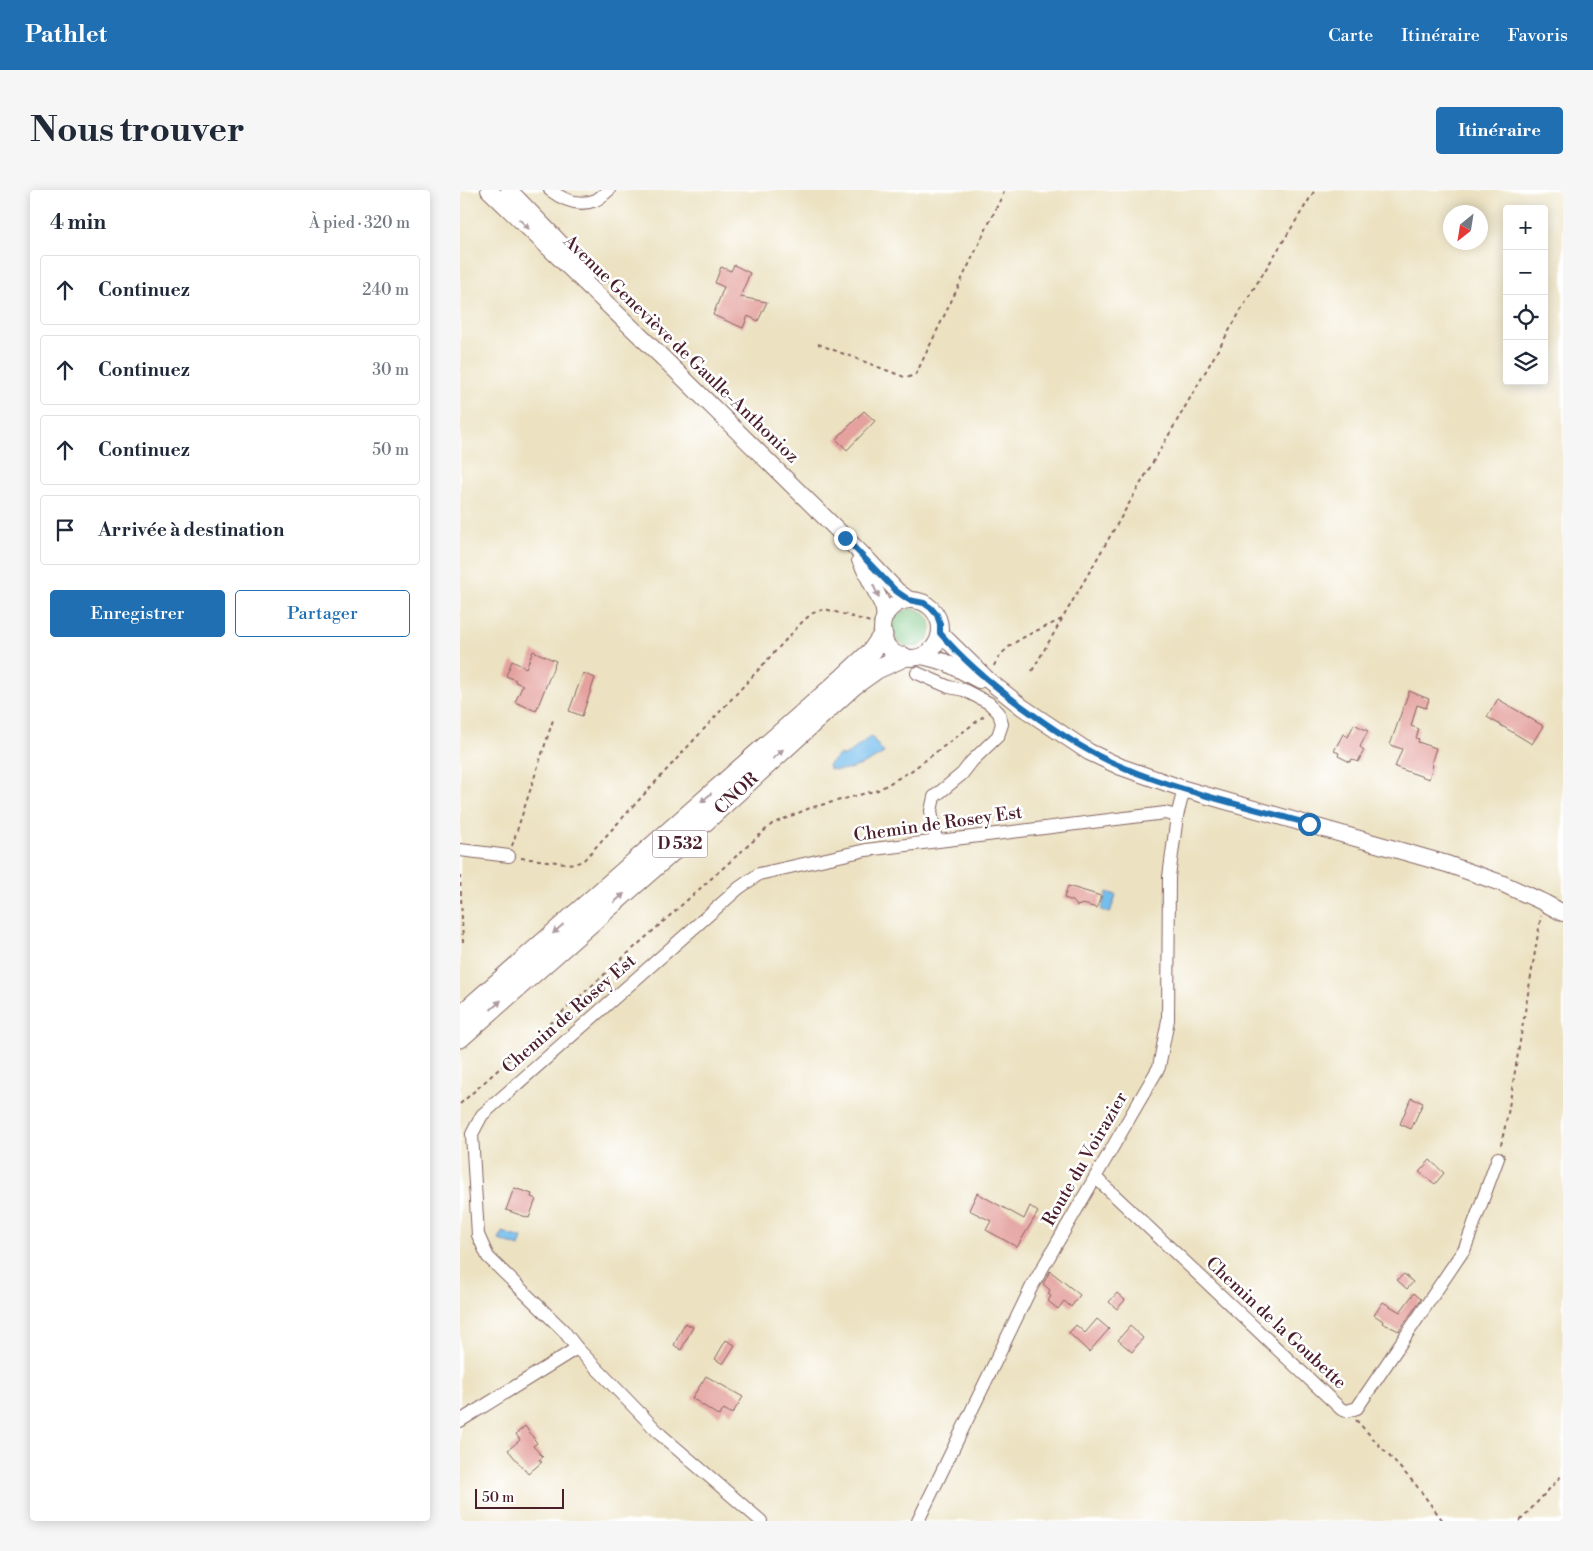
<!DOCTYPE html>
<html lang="fr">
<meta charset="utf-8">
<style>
body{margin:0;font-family:"Libre Bodoni",serif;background:#f6f6f7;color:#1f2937}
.controls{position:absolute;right:15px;top:15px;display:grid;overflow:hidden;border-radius:5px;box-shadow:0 2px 12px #0003}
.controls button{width:45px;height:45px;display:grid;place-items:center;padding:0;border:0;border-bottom:1px solid #e0e1e3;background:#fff;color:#1f2937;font:25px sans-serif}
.compass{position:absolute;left:983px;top:15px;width:45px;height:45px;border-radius:50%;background:#fff;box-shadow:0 2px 12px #0003;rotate:210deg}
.scale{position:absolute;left:15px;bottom:12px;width:89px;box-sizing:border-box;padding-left:5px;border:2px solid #4a1f2b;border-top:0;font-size:14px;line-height:18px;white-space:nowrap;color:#4a1f2b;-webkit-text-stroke:4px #fff;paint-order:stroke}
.stop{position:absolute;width:15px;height:15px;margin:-11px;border:4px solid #1f6fb2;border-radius:50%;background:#fff}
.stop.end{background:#1f6fb2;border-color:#fff;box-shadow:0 1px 5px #0008}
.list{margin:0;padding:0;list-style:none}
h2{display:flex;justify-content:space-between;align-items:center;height:65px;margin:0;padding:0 20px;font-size:21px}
h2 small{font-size:16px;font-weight:400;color:#747a83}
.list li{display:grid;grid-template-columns:32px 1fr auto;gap:15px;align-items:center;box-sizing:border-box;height:70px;margin:0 10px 10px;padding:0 10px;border:1px solid #e0e1e3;border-radius:5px}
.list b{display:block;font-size:19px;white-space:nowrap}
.list em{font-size:16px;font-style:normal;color:#747a83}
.actions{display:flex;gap:10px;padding:15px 20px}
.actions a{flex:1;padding:11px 0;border:1px solid #1f6fb2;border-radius:5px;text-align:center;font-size:18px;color:#1f6fb2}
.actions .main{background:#1f6fb2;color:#fff}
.icon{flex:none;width:28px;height:28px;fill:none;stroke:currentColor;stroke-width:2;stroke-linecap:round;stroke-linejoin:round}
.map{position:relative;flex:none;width:1103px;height:1331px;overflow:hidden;border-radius:5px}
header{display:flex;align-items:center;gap:30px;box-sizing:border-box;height:70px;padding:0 25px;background:#1f6fb2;color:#fff}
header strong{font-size:24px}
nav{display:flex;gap:28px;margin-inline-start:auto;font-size:18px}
.intro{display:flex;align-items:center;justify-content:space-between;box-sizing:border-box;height:120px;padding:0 30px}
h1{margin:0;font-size:35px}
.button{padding:12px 22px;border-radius:5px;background:#1f6fb2;color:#fff;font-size:18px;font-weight:700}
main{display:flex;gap:30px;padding:0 30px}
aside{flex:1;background:#fff;border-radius:5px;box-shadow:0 2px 12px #0003}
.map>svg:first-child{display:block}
</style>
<header>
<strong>Pathlet</strong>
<nav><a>Carte</a><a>Itinéraire</a><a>Favoris</a></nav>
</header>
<div class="intro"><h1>Nous trouver</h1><a class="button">Itinéraire</a></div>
<main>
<aside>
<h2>4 min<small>À pied · 320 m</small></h2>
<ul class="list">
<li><svg class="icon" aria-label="ahead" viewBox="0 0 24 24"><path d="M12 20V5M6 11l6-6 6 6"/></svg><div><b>Continuez</b></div><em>240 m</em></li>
<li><svg class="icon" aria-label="ahead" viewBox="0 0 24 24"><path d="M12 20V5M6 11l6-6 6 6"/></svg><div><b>Continuez</b></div><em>30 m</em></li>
<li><svg class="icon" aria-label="ahead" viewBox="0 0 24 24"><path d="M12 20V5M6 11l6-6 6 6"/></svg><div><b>Continuez</b></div><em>50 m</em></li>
<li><svg class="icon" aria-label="arrive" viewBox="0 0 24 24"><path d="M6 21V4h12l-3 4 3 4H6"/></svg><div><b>Arrivée à destination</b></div></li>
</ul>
<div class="actions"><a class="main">Enregistrer</a><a>Partager</a></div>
</aside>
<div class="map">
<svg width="1103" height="1331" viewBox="0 0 1103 1331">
<rect width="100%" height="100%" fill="#fff"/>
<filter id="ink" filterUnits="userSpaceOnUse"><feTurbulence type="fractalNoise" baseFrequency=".02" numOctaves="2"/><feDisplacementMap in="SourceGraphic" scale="10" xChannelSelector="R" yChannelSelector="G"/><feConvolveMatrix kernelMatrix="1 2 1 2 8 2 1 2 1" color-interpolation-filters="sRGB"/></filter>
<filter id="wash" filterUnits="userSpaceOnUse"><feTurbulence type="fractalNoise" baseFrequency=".0096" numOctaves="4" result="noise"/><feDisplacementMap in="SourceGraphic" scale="20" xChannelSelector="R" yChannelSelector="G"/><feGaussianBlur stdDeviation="1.12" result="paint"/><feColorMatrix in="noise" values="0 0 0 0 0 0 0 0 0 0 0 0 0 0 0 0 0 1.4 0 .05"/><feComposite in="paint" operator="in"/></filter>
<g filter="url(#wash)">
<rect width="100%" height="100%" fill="#ece2c2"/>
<circle fill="#7cc684" stroke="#637258" cx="452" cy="438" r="19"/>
<g fill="#75bded" stroke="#606e8c">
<path d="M411 546 424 563C407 573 390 583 370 579L368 575 380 564 382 567 388 564Z"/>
<path d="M647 702 656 705 650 723 641 720Z"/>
<path d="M42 1042 62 1048 59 1057 39 1050Z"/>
</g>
<g id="blocks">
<g fill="#e4a19e">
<path d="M274 75 290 83 280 107 307 112 298 131 288 126 283 138 253 125 264 97 255 93 261 77 271 81Z"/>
<path d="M404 221 415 231 387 260 376 249Z"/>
<path d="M73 461 96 471 76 521 55 512 63 495 55 492 56 490 46 486 52 471 66 478Z"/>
<path d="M123 483 135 488 122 526 109 521Z"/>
<path d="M949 501 969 509 966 518 957 515 951 536 959 539 956 548 959 549 958 552 976 558 971 574 973 575 969 589 935 577 942 559 930 555Z"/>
<path d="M1038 509 1083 536 1072 554 1027 527Z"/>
<path d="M894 534 908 541 900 557 904 560 898 572 892 569 890 572 878 566 879 563 874 561 883 544 888 547Z"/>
<path d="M608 696 641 706 637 718 623 714 617 716 613 711 604 708Z"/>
<path d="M951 908 963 913 951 939 940 934Z"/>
<path d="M970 970 984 983 975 994 959 982Z"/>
<path d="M54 998 72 1004 71 1007 76 1009 69 1028 46 1020Z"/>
<path d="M517 1003 564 1029 570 1016 578 1022 557 1057 526 1040 531 1031 509 1020Z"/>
<path d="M590 1081 620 1105 611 1117 604 1111 598 1119 588 1111 591 1106 588 1104 590 1100 583 1094Z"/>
<path d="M944 1084 953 1092 947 1099 937 1090Z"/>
<path d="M657 1103 665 1110 657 1119 649 1112Z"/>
<path d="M954 1103 961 1109 939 1141 922 1133 923 1131 914 1125 923 1112 940 1122Z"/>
<path d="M637 1129 649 1139 629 1162 609 1143 616 1135 625 1143Z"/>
<path d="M225 1133 233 1137 221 1160 214 1155Z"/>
<path d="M670 1136 683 1148 672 1162 658 1150Z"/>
<path d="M266 1150 275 1155 263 1174 255 1169Z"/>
<path d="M246 1186 283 1207 272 1224 264 1219 259 1226 232 1208Z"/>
<path d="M65 1236 77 1253 73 1256 83 1267 79 1270 82 1272 68 1284 48 1260 60 1250 56 1244Z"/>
</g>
</g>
</g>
<g filter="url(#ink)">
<use href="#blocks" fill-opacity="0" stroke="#836360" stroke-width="1"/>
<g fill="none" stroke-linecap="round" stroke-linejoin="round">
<g stroke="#836360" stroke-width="14">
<g id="minor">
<path d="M90 0C103 10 119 17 136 10 140 8 145 3 149 0"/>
<path d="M457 483 489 497 504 500 529 513 539 523 542 534 538 546 512 571 502 584 474 607 471 621 476 651"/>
<path d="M0 660 49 666"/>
<path d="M635 987 881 1219 887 1221 897 1218 1005 1058 1038 968"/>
<path d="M0 1231 117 1158"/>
<path d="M301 1331 201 1245 117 1158 103 1140 28 1067 18 1045 12 944 22 925 279 698 299 684 406 660 705 623 717 626"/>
<path d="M458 1331 571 1098 699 877 708 830 709 687 717 626 724 599"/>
</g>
</g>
<g stroke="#836360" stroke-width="18">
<g id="major">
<path d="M29 0 203 168 407 369 437 401 449 410"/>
<path d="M49 0 128 82"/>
<path d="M400 370 423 416 425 426"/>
<circle cx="451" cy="439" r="29"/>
<path d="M480 443 528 490 562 517 629 562 661 577 724 599 987 674 1041 693 1083 712 1103 723"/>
<path d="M462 466 485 472 519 490"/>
</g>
</g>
<g stroke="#836360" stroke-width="21">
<g id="highway">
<path d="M0 826 384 487 412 461 423 445"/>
<path id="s1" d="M0 848 214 660 393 496 417 479 444 467"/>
</g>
</g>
<g stroke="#836360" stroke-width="2" stroke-dasharray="4 4" stroke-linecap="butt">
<path d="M141 84 167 112"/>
<path d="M358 154 447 188 456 184 545 0"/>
<path d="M534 476C543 452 580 440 602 429"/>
<path d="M572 481 791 103 855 0"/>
<path d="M52 656 94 527"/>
<path d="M61 668 114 674 123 671 344 430 353 423 365 419 414 433"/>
<path d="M0 685 3 752"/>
<path d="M0 914 312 634 350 618 418 600 451 581 524 526"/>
<path d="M1041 955 1048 923 1081 726"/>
<path d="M896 1230 956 1295 983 1331"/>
<path d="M1060 1331 1103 1284"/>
</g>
<use href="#minor" stroke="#fff" stroke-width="12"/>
<use href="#major" stroke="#fff" stroke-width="16"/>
<use href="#highway" stroke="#fff" stroke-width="19"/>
</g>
<defs><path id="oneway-solid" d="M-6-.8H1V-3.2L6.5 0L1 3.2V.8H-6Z" transform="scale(1.25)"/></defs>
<g fill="#ae9aa0">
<use href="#oneway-solid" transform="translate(64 34) rotate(44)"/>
<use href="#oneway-solid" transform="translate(416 401) rotate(65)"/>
<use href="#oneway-solid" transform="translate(318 564) rotate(-42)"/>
<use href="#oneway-solid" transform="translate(246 608) rotate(139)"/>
<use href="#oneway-solid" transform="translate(159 708) rotate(-41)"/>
<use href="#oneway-solid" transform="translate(98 739) rotate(138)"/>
<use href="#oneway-solid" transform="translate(36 815) rotate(-42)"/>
</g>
</g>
<g fill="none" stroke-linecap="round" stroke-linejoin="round" filter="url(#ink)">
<path stroke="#1f6fb2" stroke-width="6" d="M385 348 436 401 449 410 464 413 471 418 477 425 480 434V443C507 475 541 502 575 526 602 545 629 563 660 576 720 602 786 616 849 634"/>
</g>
<g text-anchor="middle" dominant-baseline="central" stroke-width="5" stroke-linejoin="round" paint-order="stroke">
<rect fill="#fff" stroke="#80626b" stroke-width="1" x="192.5" y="640.5" width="55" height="27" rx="4"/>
<g font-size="16" font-weight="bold" fill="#4a1f2b">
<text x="220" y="654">D 532</text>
</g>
<g font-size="18" fill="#4a1f2b" stroke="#fff">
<text transform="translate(221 159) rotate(44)">Avenue Geneviève de Gaulle-Anthonioz</text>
<text stroke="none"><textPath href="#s1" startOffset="369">CNOR</textPath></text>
<text transform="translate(478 634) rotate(-8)">Chemin de Rosey Est</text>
<text transform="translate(109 824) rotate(-41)">Chemin de Rosey Est</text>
<text transform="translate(625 969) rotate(-60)">Route du Voirazier</text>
<text transform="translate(816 1133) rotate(43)">Chemin de la Goubette</text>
</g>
</g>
</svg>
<div class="controls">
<button>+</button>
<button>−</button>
<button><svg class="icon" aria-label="locate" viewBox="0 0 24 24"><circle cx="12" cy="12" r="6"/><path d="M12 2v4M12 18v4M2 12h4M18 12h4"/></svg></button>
<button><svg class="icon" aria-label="layers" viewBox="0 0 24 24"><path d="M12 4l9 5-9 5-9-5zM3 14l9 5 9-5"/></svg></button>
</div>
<svg class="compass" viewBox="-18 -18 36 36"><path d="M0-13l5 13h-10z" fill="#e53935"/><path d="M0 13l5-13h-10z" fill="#747a83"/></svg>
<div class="scale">50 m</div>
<div class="stop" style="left:849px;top:634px"></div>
<div class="stop end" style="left:385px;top:348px"></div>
</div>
</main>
